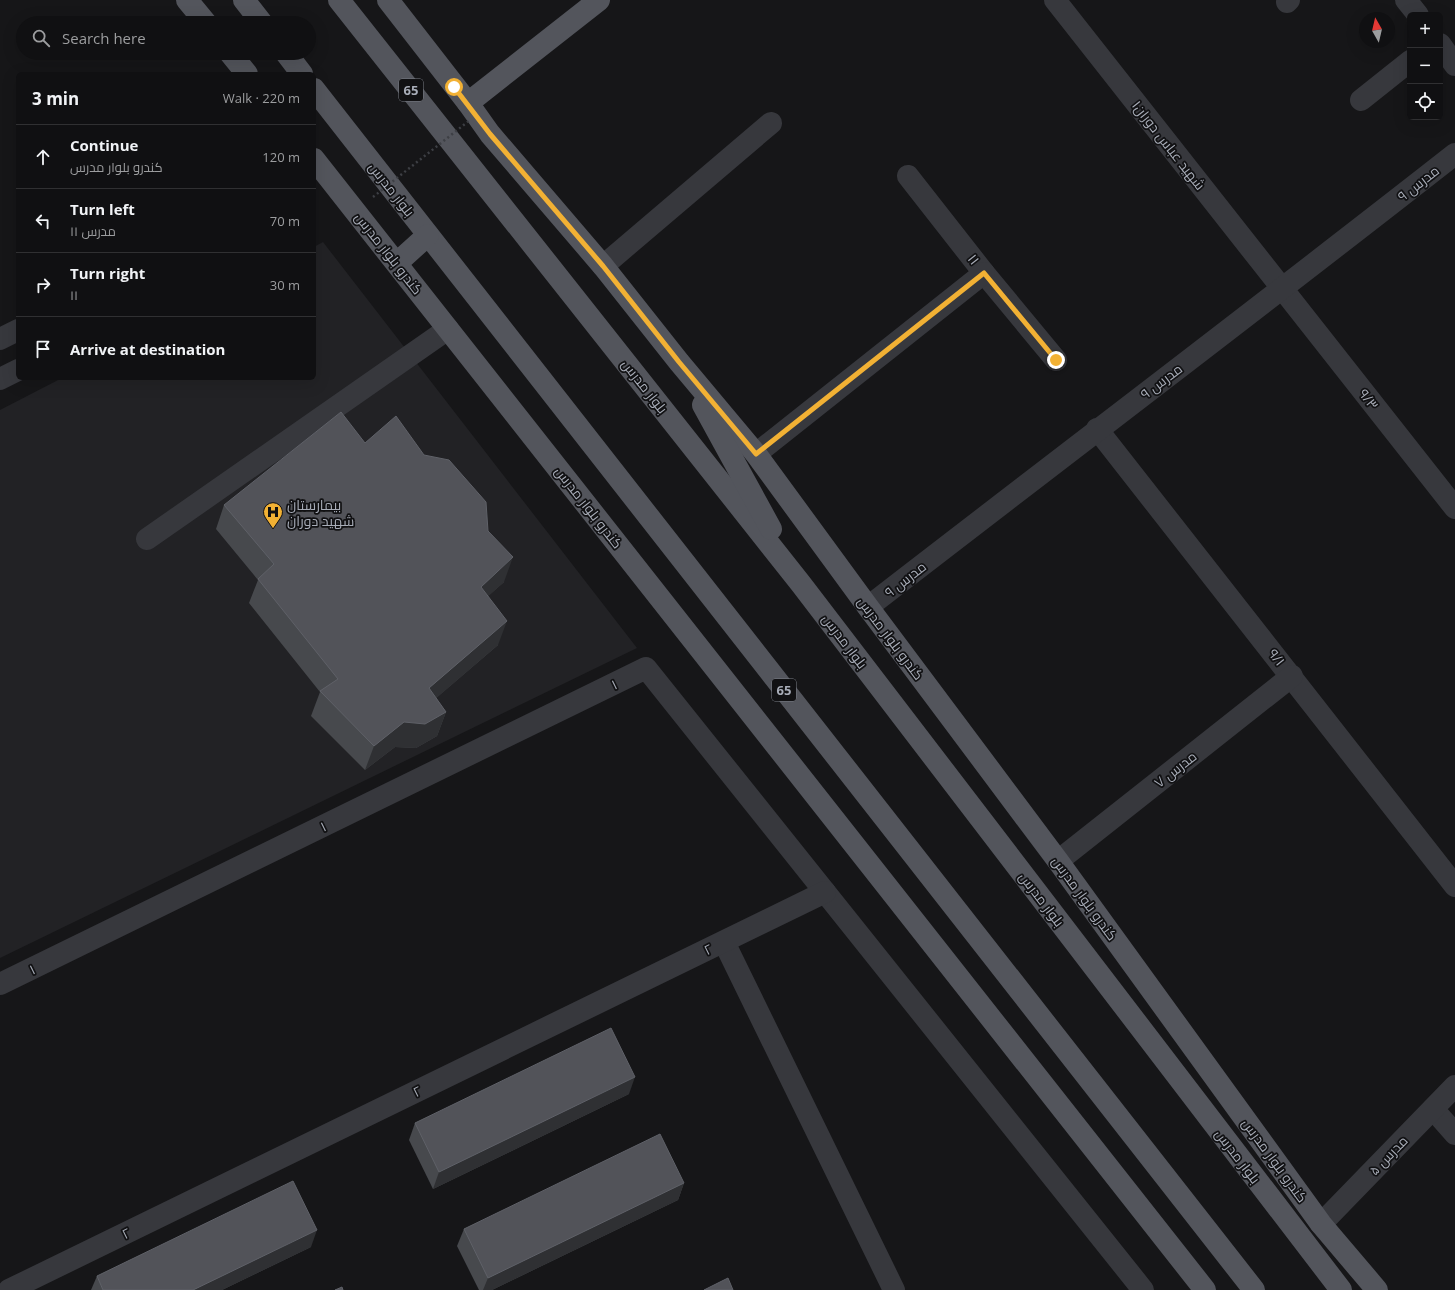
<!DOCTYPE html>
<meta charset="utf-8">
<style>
body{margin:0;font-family:"Open Sans",Cairo,sans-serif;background:#1e1e20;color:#f1f3f6}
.controls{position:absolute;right:12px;top:12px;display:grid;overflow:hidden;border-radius:6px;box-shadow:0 4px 16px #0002}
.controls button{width:36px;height:36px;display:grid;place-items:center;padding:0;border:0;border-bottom:1px solid #303032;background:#101012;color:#f1f3f6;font:20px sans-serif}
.compass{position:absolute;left:1359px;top:12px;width:36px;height:36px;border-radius:50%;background:#101012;box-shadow:0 4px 16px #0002;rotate:352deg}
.stop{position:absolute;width:12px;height:12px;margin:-9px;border:3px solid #f2b134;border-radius:50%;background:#fff}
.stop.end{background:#f2b134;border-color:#fff;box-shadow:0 1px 4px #0008}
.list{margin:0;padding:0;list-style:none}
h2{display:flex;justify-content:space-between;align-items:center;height:52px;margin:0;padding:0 16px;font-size:17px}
h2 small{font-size:13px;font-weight:400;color:#9c9d9f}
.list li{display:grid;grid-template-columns:26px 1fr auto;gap:12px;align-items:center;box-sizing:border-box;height:64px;padding:0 16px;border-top:1px solid #303032}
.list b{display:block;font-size:15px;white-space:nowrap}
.list p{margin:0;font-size:13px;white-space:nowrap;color:#9c9d9f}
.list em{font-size:13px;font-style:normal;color:#9c9d9f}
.icon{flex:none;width:22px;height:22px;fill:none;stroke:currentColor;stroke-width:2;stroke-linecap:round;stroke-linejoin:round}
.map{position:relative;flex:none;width:1455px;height:1290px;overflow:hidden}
.search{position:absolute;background:#101012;box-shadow:0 4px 16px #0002;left:16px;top:16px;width:300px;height:44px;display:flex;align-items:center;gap:10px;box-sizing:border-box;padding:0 14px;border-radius:22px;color:#9c9d9f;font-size:15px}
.panel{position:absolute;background:#101012;box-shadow:0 4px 16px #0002;left:16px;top:72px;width:300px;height:308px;border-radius:6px}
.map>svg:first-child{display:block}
</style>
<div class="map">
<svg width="1455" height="1290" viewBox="0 0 1455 1290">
<rect width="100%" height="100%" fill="#161618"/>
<path fill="#222225" d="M323 242 637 648 0 958V410L62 378H314V247Z"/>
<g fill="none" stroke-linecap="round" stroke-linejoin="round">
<g stroke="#37383d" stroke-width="22">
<path d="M1055 0 1455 508"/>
<path d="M1406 0 1418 15"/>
<path d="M1287 2 1289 0"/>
<path d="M1440 44 1455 65"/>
<path d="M1361 100 1410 61"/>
<path d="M908 176 984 273 1056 360"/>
<path d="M603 266 771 123"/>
<path d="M0 339 18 330"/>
<path d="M0 379 18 370"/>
<path d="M1097 429 1455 886"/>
<path d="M756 454 984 273"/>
<path d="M147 539 448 329"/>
<path d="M868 607C1063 456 1260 307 1455 154"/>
<path d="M1058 861 1292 676"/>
<path d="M724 942 894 1290"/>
<path d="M0 984 646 668 1143 1290"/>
<path d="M1433 1109 1455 1134"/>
<path d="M1321 1224 1455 1086"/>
<path d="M9 1290 825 892"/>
</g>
<g stroke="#53555c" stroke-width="22">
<path d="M187 0 206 23"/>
<path d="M244 0 262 23"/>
<path d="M339 0 801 584 1341 1290"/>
<path d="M388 0 468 103 490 134 603 266 679 362 756 454 868 607 1058 861 1321 1224 1377 1290"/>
<path d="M230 53 247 74"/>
<path d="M286 53 302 74"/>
<path d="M314 89 1254 1290"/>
<path d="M468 103 599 0"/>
<path d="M314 159 1205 1290"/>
<path d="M397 263 428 235"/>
<path d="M703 405 771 529"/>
</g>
<path stroke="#3d3f44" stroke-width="2.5" stroke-dasharray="2 3" stroke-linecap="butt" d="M373 197 470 120"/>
</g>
<g fill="#47494d">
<path d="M365 443 424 455 488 531 504 582 488 596 498 645 436 698 446 712 437 736 416 748 395 747 365 770 311 716 320 692 249 603 258 580 216 529 224 505Z"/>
<path d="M629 1094 433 1189 409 1140 415 1123Z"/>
<path d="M684 1183 678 1200 492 1290H479L457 1246 464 1229Z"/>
<path d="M311 1247 222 1290H91L97 1276Z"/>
</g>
<g fill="#2f3033">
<path d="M513 557 504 582 472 611 481 587Z"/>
<path d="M507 621 498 645 420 712 429 688Z"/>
<path d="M446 712 437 736 416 748 395 747 365 770 374 746 404 722Z"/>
<path d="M635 1077 629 1094 433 1189 439 1172Z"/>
<path d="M684 1183 678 1200 492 1290H483L488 1278Z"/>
<path d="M317 1230 311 1247 222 1290H193Z"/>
</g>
<g fill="#525359" stroke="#5f6168">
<path d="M341 412 365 443 396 416 424 455 449 460 486 502 488 531 513 557 481 587 507 621 429 688 446 712 425 724 404 722 374 746 320 691 338 679 258 579 274 564 224 505Z"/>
<path d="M611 1028 635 1077 439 1172 415 1123Z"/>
<path d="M660 1134 684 1183 488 1278 464 1229Z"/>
<path d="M293 1181 317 1230 193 1290H103L97 1276Z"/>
<path d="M728 1278 733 1290H704Z"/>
<path d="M342 1287 343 1290H335Z"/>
</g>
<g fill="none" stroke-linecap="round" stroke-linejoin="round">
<path stroke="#f2b134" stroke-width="5" d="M454 87 490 134 603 266 679 362 756 454 984 273 1056 360"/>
</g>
<defs>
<g id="hospital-pin" transform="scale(1)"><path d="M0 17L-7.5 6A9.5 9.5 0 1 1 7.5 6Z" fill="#f2b134" stroke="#111113"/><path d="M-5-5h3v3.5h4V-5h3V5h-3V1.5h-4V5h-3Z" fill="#111"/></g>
</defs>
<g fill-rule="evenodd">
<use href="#hospital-pin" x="273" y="512"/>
</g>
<g text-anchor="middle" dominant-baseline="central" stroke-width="3.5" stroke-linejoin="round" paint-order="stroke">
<g fill="#111113" stroke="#7b7e86" stroke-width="1">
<rect x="399" y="79" width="24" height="22" rx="3"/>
<rect x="772" y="679" width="24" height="22" rx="3"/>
</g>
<g font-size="13" font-weight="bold" fill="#a8adb8">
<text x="411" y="90">65</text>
<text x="784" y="690">65</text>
</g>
<g font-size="14" fill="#a8adb8" stroke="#111113">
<text transform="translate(1169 145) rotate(52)">شهید عباس دوران۱</text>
<text transform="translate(1418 183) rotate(-38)">مدرس ۹</text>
<text transform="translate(392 189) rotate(52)">بلوار مدرس</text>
<text transform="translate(389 253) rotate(52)">کندرو بلوار مدرس</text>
<text transform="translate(974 259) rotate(52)">۱۱</text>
<text transform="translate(1161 381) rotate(-37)">مدرس ۹</text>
<text transform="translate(645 386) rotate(52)">بلوار مدرس</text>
<text transform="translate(1369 399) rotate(52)">۹/۳</text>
<text transform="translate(589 507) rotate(52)">کندرو بلوار مدرس</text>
<text transform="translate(905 579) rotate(-38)">مدرس ۹</text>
<text transform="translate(891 638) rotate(53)">کندرو بلوار مدرس</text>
<text transform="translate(845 641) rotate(53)">بلوار مدرس</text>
<text transform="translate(1277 657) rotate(52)">۹/۱</text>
<text transform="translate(614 684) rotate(-26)">۱</text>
<text transform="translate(1175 769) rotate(-38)">مدرس ۷</text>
<text transform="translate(323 826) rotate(-26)">۱</text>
<text transform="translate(1085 898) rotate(54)">کندرو بلوار مدرس</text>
<text transform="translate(1042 899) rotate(53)">بلوار مدرس</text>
<text transform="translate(708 949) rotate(-26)">۲</text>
<text transform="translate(32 969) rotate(-26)">۱</text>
<text transform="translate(417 1091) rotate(-26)">۲</text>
<text transform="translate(1388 1155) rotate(-46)">مدرس ۵</text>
<text transform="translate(1238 1156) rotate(53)">بلوار مدرس</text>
<text transform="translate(1275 1160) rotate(54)">کندرو بلوار مدرس</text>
<text transform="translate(126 1233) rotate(-26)">۲</text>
</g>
<g font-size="14" fill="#a8adb8" stroke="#111113" text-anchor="start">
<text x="287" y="504">بیمارستان<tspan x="287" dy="16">شهید دوران</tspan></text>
</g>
</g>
</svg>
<div class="controls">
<button>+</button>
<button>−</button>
<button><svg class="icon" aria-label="locate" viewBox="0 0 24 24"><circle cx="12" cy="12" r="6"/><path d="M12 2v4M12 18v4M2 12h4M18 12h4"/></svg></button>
</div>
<svg class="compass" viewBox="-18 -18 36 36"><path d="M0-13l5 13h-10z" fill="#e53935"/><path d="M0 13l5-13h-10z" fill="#9c9d9f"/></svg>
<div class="stop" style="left:454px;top:87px"></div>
<div class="stop end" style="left:1056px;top:360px"></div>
<div class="search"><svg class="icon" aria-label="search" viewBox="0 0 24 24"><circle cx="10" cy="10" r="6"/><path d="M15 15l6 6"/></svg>Search here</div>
<section class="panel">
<h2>3 min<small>Walk · 220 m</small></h2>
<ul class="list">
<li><svg class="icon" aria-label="ahead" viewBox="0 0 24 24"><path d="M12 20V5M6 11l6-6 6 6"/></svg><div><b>Continue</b><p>کندرو بلوار مدرس</p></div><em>120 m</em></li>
<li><svg class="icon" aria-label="left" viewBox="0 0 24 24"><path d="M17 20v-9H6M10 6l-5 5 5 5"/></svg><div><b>Turn left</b><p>مدرس ۱۱</p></div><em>70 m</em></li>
<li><svg class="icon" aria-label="right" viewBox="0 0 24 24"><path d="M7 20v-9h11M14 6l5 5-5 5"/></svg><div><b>Turn right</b><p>۱۱</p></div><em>30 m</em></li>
<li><svg class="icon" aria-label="arrive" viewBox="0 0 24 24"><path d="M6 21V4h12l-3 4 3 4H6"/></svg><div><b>Arrive at destination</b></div></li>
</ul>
</section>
</div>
